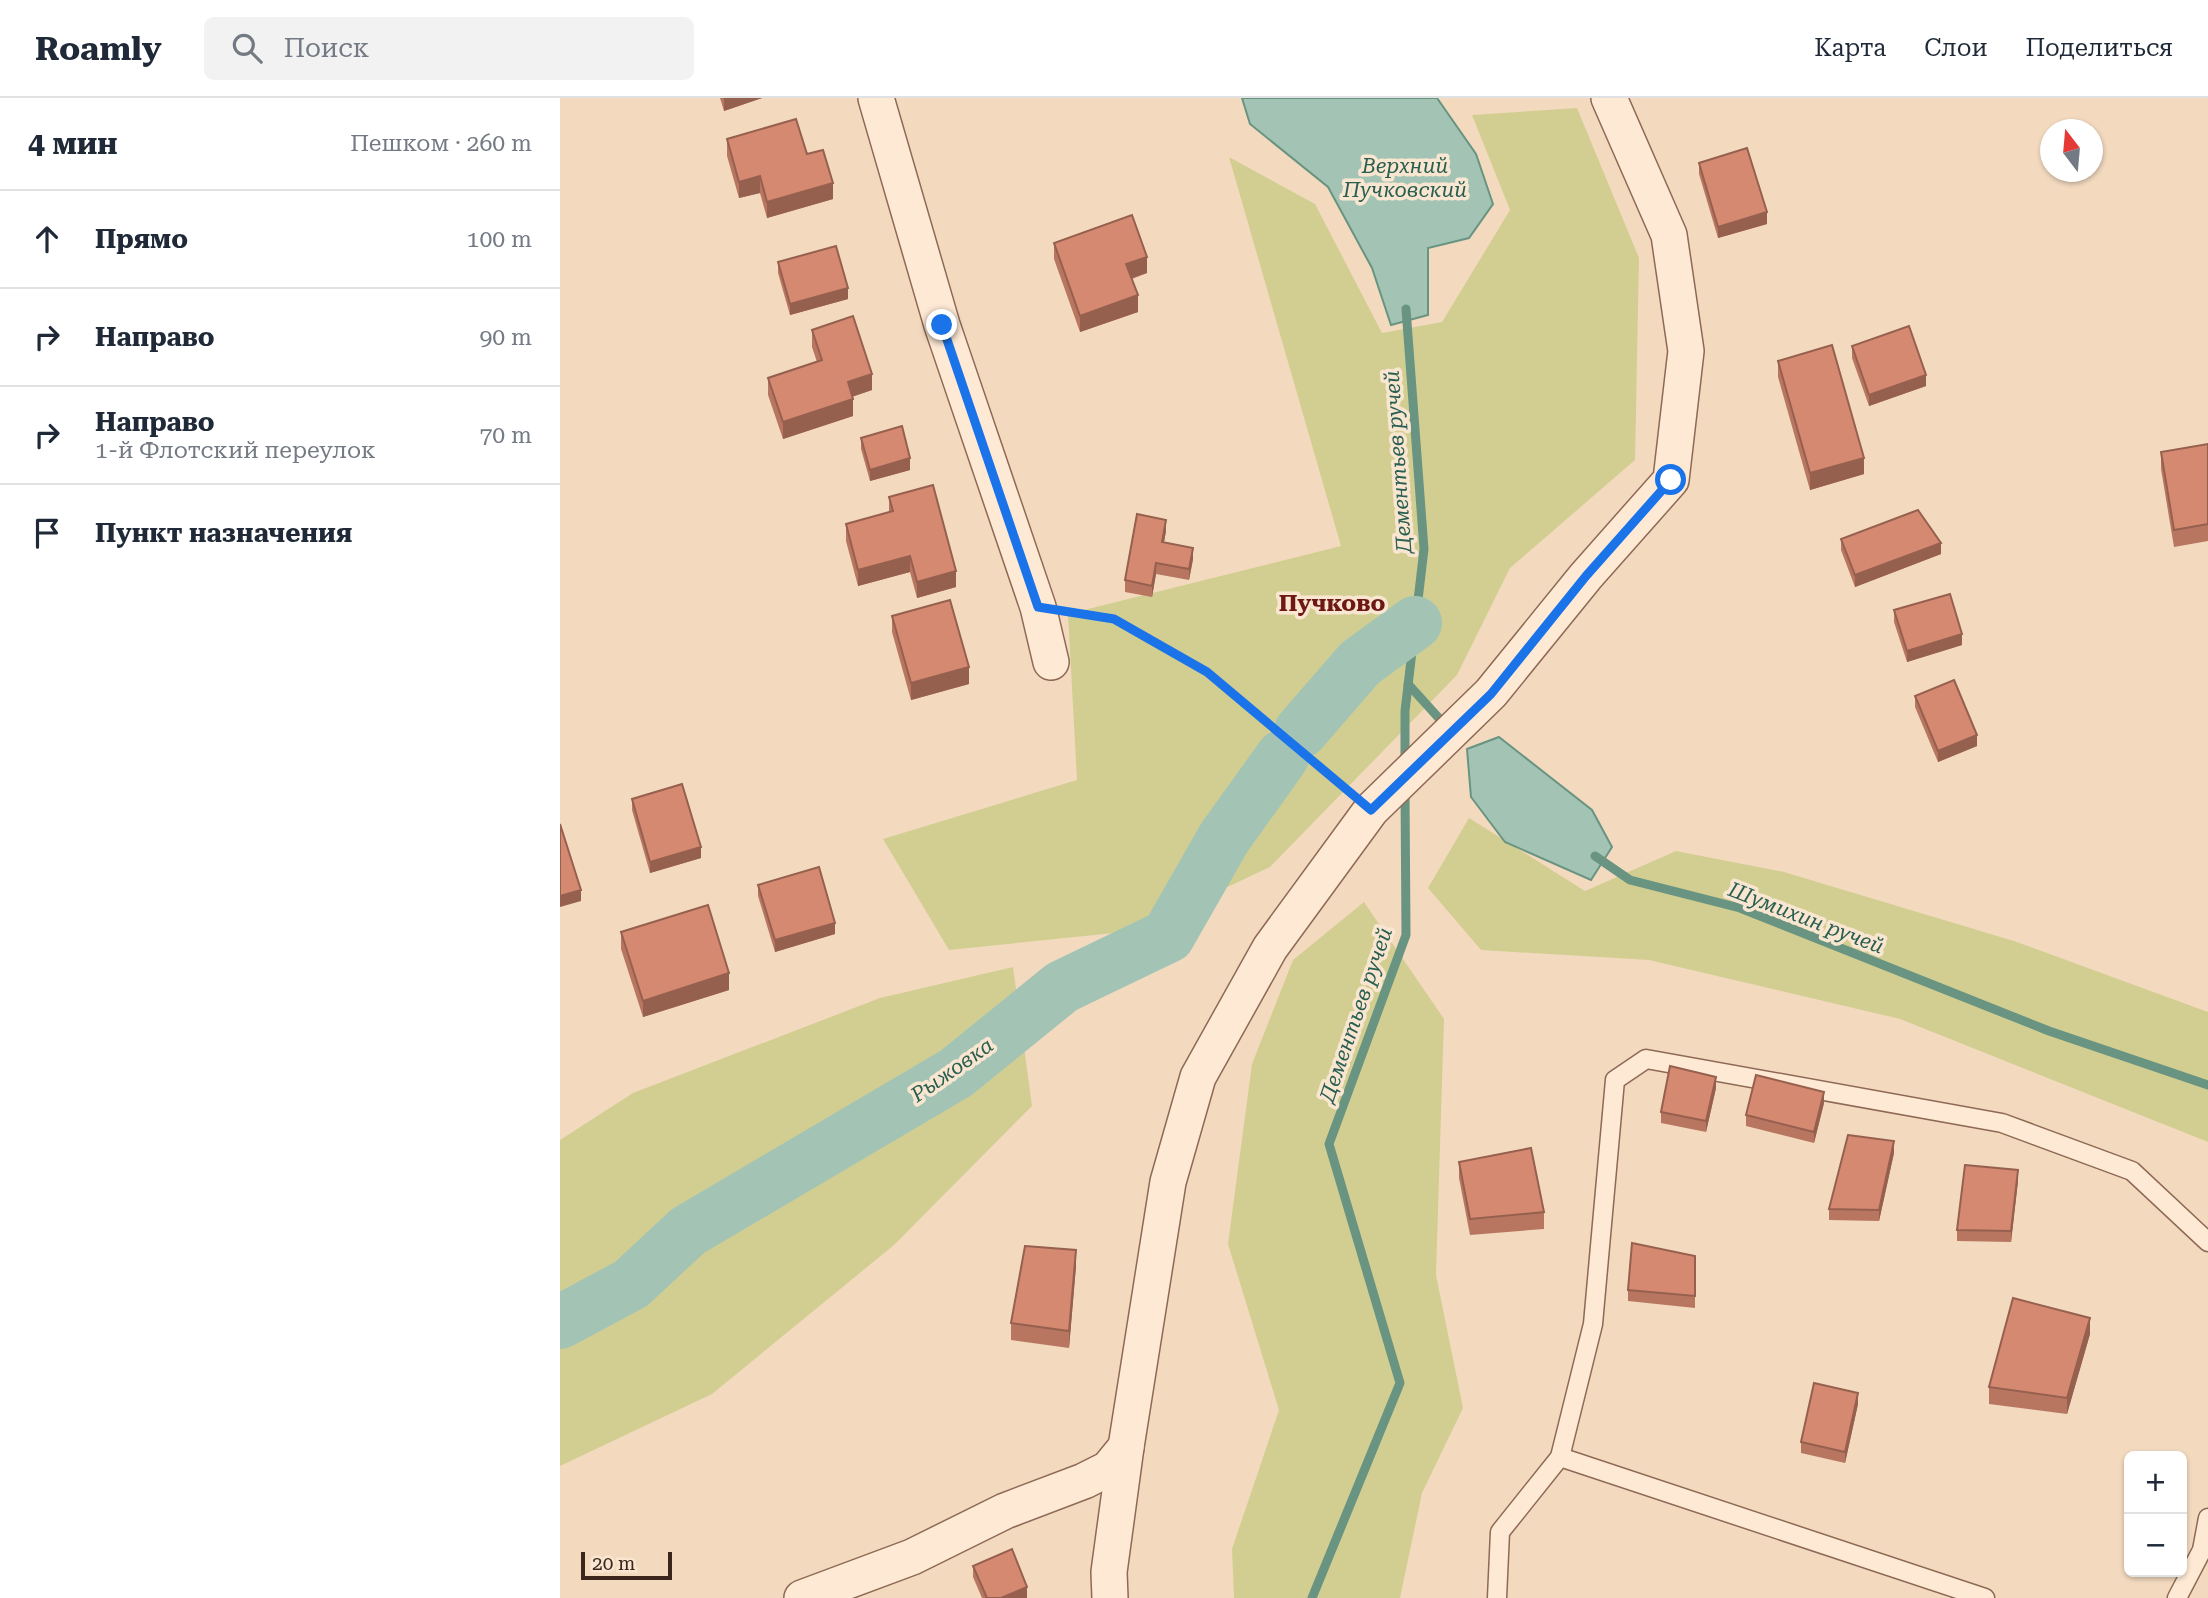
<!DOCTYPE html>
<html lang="ru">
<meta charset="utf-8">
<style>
body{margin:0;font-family:"Roboto Serif",serif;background:#f2f2f3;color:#1f2937}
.controls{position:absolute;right:21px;bottom:21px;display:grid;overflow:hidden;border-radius:10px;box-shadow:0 2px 5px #0004}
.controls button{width:63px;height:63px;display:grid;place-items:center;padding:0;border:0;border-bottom:2px solid #e0e1e3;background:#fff;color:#1f2937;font:35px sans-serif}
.compass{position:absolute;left:1480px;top:21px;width:63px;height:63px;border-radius:50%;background:#fff;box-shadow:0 2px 5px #0004;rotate:344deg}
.scale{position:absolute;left:21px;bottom:18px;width:91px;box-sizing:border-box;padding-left:7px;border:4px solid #3c251b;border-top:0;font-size:19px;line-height:24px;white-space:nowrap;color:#3c251b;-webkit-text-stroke:5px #f9e6d0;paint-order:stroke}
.stop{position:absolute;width:21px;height:21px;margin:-16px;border:5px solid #1a73e8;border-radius:50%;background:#fff}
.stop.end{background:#1a73e8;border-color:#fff;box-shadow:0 2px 7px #0008}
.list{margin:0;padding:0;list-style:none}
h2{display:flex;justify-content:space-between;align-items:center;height:91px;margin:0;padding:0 28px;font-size:30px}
h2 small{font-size:23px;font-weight:400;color:#747a83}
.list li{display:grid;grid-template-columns:46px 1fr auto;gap:21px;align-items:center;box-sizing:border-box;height:98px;padding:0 28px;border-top:2px solid #e0e1e3}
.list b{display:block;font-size:26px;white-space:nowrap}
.list p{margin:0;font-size:23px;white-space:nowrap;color:#747a83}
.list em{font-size:23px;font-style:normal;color:#747a83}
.icon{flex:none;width:38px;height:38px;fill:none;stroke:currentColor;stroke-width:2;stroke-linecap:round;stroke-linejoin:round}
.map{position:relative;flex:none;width:1648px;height:1500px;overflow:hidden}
header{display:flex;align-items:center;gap:42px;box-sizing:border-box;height:98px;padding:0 35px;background:#fff;border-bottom:2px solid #e0e1e3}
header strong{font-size:33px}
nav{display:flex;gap:38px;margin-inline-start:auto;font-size:24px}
.search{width:490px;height:63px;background:#f2f2f3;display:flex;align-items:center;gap:18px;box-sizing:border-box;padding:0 24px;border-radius:10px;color:#747a83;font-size:26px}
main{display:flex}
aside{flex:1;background:#fff}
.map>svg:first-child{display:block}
</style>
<header>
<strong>Roamly</strong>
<div class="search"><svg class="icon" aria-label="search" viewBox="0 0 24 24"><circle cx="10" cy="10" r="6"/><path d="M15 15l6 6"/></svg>Поиск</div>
<nav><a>Карта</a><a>Слои</a><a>Поделиться</a></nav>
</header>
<main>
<aside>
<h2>4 мин<small>Пешком · 260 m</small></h2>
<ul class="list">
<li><svg class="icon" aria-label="ahead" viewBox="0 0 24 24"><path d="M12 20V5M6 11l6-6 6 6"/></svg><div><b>Прямо</b></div><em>100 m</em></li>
<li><svg class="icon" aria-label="right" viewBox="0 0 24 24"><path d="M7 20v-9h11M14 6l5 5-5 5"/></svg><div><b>Направо</b></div><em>90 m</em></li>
<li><svg class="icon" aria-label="right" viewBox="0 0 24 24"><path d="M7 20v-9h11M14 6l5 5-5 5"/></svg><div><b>Направо</b><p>1-й Флотский переулок</p></div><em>70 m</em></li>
<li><svg class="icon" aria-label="arrive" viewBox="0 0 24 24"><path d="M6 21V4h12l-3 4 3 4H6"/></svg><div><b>Пункт назначения</b></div></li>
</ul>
</aside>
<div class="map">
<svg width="1648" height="1500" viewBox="0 0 1648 1500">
<rect width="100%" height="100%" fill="#f3dabf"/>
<g fill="#d2ce92">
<path d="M1017 10 1079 160 1075 362 950 470 897 577 710 769 574 833 389 852 323 741 517 682 508 516 781 448 669 59 755 106 822 235 882 224 950 112 912 17Z"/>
<path d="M909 720 1025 793 1116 753 1224 774 1454 843 1648 914V1044L1340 921 1089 862 921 852 868 790Z"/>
<path d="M804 804 884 921 876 1177 903 1310 862 1395 840 1500H674L672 1451 719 1312 668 1146 692 966 733 862Z"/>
<path d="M453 869 472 1008 334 1147 152 1296 0 1368V1042L73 995 320 900Z"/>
</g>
<g fill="#a3c4b5" stroke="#699481" stroke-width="2">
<path d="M682 0H877L916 56 933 106 909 140 868 150V217L831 227 812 170 768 89 690 26Z"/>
<path d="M939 639 1032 712 1052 749 1031 782 945 744 911 699 907 651Z"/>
</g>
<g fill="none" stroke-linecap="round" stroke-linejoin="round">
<g stroke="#699481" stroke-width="9">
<path d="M848 586 886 628"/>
<path d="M845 665V613L864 451 846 211"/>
<path d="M1035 758 1070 782 1180 810 1489 933 1648 987"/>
<path d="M752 1500 840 1285 769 1046 846 837 845 693"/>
</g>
<g stroke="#a3c4b5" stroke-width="54">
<path d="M741 633 800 565 855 525"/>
<path d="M0 1224 71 1186 128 1133 396 975 502 889 608 838 664 740 722 659"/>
</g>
<g stroke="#8e6955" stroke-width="21">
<g id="service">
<path d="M1000 1359 1033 1226 1055 982 1086 961 1442 1025 1572 1073 1648 1144"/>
<path d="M937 1500 940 1434 1000 1359 1425 1500"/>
<path d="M1617 1500 1642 1452 1648 1420"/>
</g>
</g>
<g stroke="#8e6955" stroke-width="38">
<g id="minor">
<path d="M316 0 382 227 478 509 491 564"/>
<path d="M242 1500 352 1459 445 1413 524 1383 548 1371 566 1349"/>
<path d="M550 1500 549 1474 566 1349 608 1084 638 979 710 850 811 712 931 595 1026 478 1111 382 1126 253 1109 137 1049 0"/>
</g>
</g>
<path stroke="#8e6955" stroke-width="4.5" stroke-dasharray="5 3.5" stroke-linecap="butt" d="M511 514 554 521 647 574 787 692"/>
<use href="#service" stroke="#fde9d4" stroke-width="18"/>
<use href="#minor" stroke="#fde9d4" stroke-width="35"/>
</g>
<g fill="#b87661">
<path d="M160 0H202L164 13Z"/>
<path d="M167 41 247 56 273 101 207 120 200 95 179 100 167 58Z"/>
<path d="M1139 65 1207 126 1158 140 1139 76Z"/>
<path d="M494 145 587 175 572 181 578 214 520 234 494 161Z"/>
<path d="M218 164 288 201 230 217 218 175Z"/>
<path d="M252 232 312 292 292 299 293 318 223 341 208 297V280L257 264 252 249Z"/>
<path d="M1292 248 1366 288 1309 308 1292 260Z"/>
<path d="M1218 263 1304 376 1250 392 1218 279Z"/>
<path d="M301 340 350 372 310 383 301 351Z"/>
<path d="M1648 346V443L1614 449 1601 371V354Z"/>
<path d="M329 399 396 489 357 500 350 474 298 488 286 443V426L329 414Z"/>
<path d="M606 433 604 444 633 461 629 482 596 476 592 499 565 494V482Z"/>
<path d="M1281 441 1381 456 1295 489 1281 452Z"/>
<path d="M1334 512 1402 547 1347 564 1334 524Z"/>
<path d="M332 518 409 586 351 602 332 534Z"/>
<path d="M1355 598 1417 648 1378 664 1355 609Z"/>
<path d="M72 701 141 760 90 775 72 712Z"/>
<path d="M198 787 275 836 215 854 198 798Z"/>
<path d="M61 834 169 892 83 919 61 851Z"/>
<path d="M1156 990 1146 1034 1101 1025V1014Z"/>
<path d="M1264 1005 1254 1045 1186 1028V1017Z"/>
<path d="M1334 1055 1319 1123 1269 1122V1111Z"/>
<path d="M899 1064 984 1114V1131L910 1137 899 1080Z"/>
<path d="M1458 1083 1451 1144 1397 1143V1132Z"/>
<path d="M1135 1158V1210L1068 1203V1192Z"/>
<path d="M516 1168 509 1250 451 1242V1225Z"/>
<path d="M1530 1236 1507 1316 1429 1306V1289Z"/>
<path d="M1298 1306 1285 1365 1241 1355V1344Z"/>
<path d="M413 1468 467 1500H422L413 1479Z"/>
</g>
<g fill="#96604f">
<path d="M164 0H202L164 13Z"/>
<path d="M200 78V95L179 100V84Z"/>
<path d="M273 85V101L207 120V104Z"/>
<path d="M1207 114V126L1158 140V129Z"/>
<path d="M587 159V175L566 182V166Z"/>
<path d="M288 190V201L230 217V206Z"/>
<path d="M578 197V214L520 234V218Z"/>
<path d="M312 276V292L288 300V284Z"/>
<path d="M1366 277V288L1309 308V297Z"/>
<path d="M293 301V318L223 341V324Z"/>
<path d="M350 360V372L310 383V372Z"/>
<path d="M1304 360V376L1250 392V375Z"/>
<path d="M606 422V433L602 455V444Z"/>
<path d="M1381 445V456L1295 489V477Z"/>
<path d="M633 450V461L629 482V471Z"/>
<path d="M350 458V474L298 488V472Z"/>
<path d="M596 465V476L592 499V488Z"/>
<path d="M396 473V489L357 500V484Z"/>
<path d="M1402 536V547L1347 564V553Z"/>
<path d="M409 569V586L351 602V585Z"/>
<path d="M1417 637V648L1378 664V653Z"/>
<path d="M141 749V760L90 775V764Z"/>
<path d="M21 792V803L0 809V798Z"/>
<path d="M275 825V836L215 854V842Z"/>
<path d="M169 875V892L83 919V903Z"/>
<path d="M1156 979V990L1146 1034V1023Z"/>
<path d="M1264 994V1005L1254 1045V1034Z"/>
<path d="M1334 1043V1055L1319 1123V1112Z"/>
<path d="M1458 1072V1083L1451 1144V1133Z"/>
<path d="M516 1152V1168L509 1250V1233Z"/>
<path d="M1530 1220V1236L1507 1316V1300Z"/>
<path d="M1298 1295V1306L1285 1365V1354Z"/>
<path d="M467 1489V1500H441Z"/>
</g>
<g fill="#d68971" stroke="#96604f" stroke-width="2">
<path d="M236 21 247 56 263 52 273 85 207 104 200 78 179 84 167 41Z"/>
<path d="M1187 50 1207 114 1158 129 1139 65Z"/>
<path d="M572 117 587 159 566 166 578 197 520 218 494 145Z"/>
<path d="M276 148 288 190 230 206 218 164Z"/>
<path d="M293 218 312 276 288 284 293 301 223 324 208 280 262 262 252 232Z"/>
<path d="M1349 228 1366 277 1309 297 1292 248Z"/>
<path d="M1272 247 1304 360 1250 375 1218 263Z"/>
<path d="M342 328 350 360 310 372 301 340Z"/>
<path d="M1648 346V426L1614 432 1601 354Z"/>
<path d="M373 387 396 473 357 484 350 458 298 472 286 426 333 413 329 399Z"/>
<path d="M1358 412 1381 445 1295 477 1281 441Z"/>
<path d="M577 416 606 422 602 444 633 450 629 471 596 465 592 488 565 482Z"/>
<path d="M1390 496 1402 536 1347 553 1334 512Z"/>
<path d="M390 502 409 569 351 585 332 518Z"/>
<path d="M1394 582 1417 637 1378 653 1355 598Z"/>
<path d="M122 686 141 749 90 764 72 701Z"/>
<path d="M0 726 21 792 0 798Z"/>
<path d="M259 769 275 825 215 842 198 787Z"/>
<path d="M148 807 169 875 83 903 61 834Z"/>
<path d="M1110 968 1156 979 1146 1023 1101 1014Z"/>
<path d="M1196 977 1264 994 1254 1034 1186 1017Z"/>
<path d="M1288 1037 1334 1043 1319 1112 1269 1111Z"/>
<path d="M971 1050 984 1114 910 1121 899 1064Z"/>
<path d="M1405 1067 1458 1072 1451 1133 1397 1132Z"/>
<path d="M1072 1145 1135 1158V1198L1068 1192Z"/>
<path d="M465 1148 516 1152 509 1233 451 1225Z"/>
<path d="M1453 1200 1530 1220 1507 1300 1429 1289Z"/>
<path d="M1254 1285 1298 1295 1285 1354 1241 1344Z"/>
<path d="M452 1451 467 1489 441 1500H427L413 1468Z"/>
</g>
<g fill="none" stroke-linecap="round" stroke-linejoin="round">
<path stroke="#1a73e8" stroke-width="9" d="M382 227 478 509 554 521 647 574 811 712 931 596 1026 478 1111 382"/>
</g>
<g text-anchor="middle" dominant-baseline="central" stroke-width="7" stroke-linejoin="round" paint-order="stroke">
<g font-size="21" font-style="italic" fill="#295e51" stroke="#f9e6d0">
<text x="845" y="68">Верхний<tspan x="845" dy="24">Пучковский</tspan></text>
<text transform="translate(838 364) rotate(-94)">Дементьев ручей</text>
<text transform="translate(1246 820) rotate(21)">Шумихин ручей</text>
<text transform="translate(796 917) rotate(-71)">Дементьев ручей</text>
<text transform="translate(392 972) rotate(-35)">Рыжовка</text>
</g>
<g font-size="23" font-weight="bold" fill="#6e1816" stroke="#f9e6d0">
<text x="772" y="505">Пучково</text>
</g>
</g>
</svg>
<div class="controls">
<button>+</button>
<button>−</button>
</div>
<svg class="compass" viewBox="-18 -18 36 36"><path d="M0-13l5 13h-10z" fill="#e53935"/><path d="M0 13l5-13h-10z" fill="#747a83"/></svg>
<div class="scale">20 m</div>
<div class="stop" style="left:1111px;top:382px"></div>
<div class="stop end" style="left:382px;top:227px"></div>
</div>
</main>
